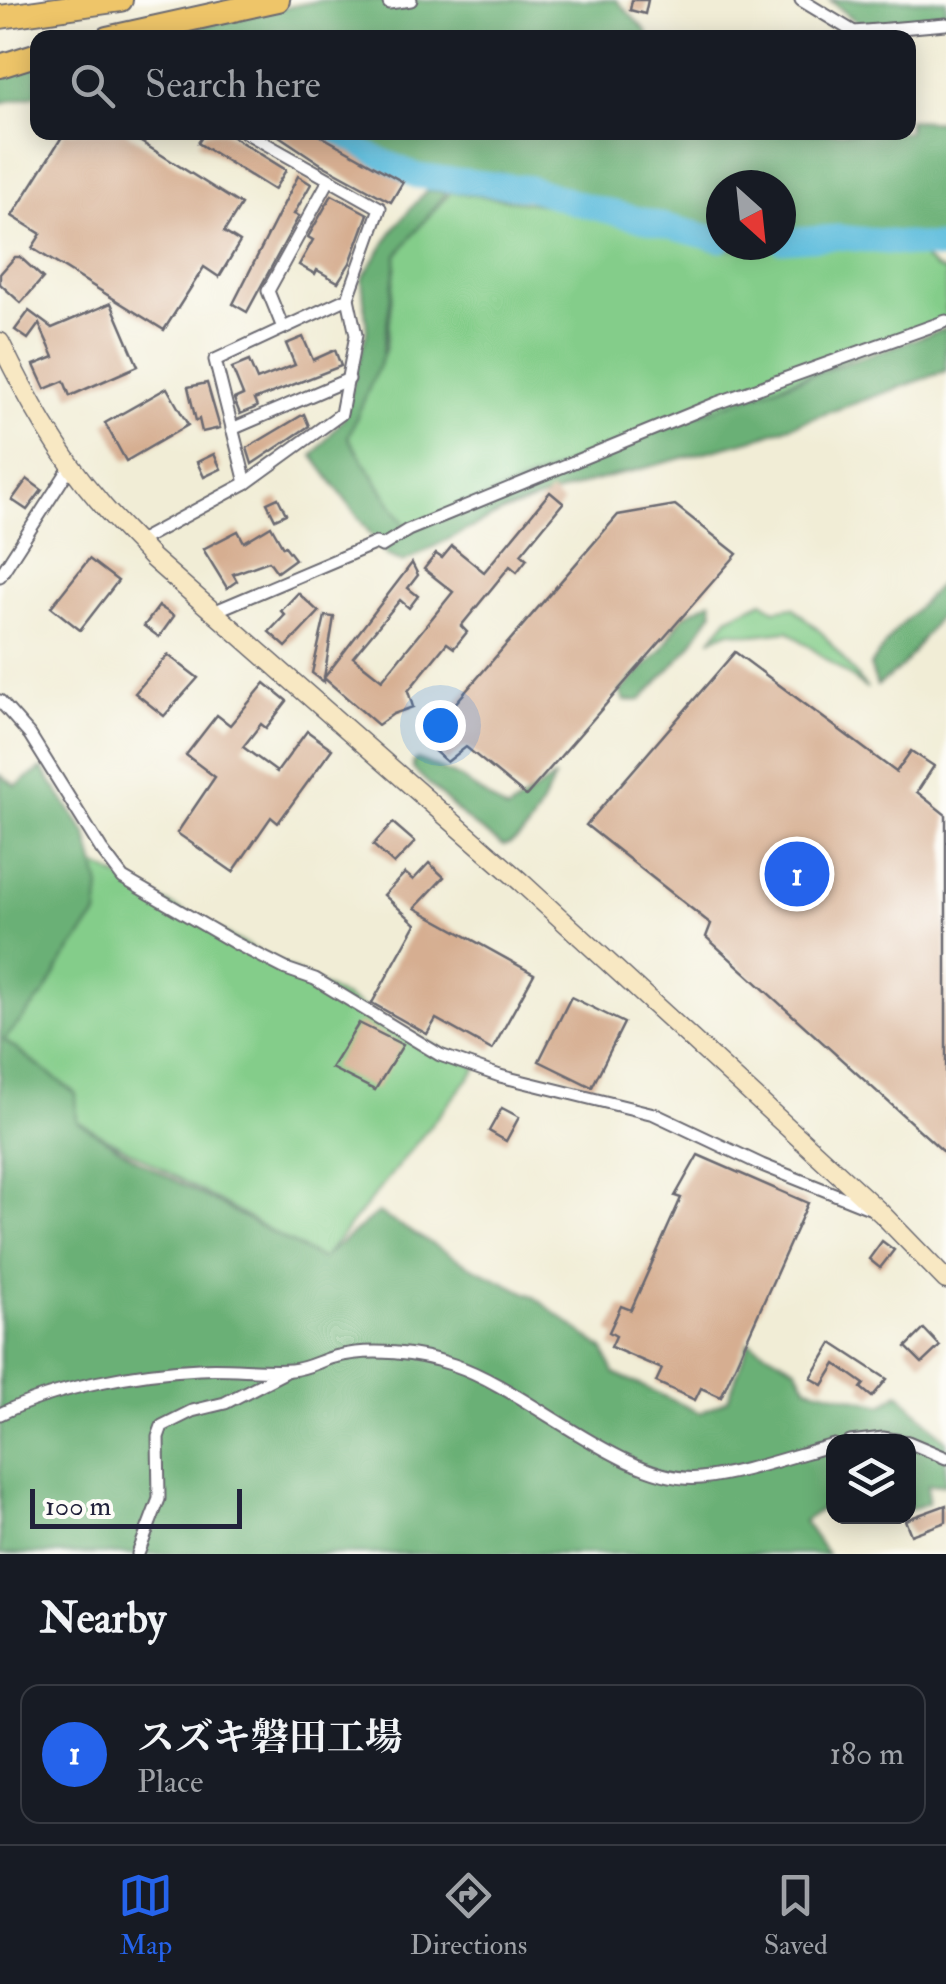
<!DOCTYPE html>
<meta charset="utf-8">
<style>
body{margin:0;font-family:"IM FELL Double Pica","Noto Serif JP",serif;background:#242831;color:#f1f3f6}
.controls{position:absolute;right:30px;bottom:30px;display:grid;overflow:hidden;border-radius:20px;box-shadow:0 5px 25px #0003}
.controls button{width:90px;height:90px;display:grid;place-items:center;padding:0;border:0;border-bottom:2px solid #363941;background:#171b24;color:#f1f3f6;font:50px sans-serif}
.compass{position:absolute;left:706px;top:170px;width:90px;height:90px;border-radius:50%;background:#171b24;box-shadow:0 5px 25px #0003;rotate:153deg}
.scale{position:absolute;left:30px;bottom:25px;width:212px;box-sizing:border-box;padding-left:10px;border:5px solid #22223b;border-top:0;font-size:28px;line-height:35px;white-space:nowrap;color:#22223b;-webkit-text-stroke:8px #fdfcf7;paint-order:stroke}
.you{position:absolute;left:440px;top:725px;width:35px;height:35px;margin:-25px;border:8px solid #fff;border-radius:50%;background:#1a73e8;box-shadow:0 0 0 15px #1a73e833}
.badge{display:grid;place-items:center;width:65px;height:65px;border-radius:50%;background:#2563eb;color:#fff;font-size:32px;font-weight:700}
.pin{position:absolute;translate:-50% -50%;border:5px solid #fff;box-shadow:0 2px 10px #0006}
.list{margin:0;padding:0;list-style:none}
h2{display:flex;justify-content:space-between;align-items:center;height:130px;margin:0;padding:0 40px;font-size:42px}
h2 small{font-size:32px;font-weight:400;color:#9ea1a6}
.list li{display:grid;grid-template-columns:65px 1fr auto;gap:30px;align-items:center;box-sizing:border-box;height:140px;margin:0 20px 20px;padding:0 20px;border:2px solid #363941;border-radius:20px}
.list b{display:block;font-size:38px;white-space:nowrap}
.list p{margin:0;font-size:32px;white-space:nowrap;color:#9ea1a6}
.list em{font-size:32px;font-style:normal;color:#9ea1a6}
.icon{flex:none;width:55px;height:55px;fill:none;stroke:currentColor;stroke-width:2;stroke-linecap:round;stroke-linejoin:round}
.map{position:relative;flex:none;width:946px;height:1554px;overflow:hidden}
.search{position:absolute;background:#171b24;box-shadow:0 5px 25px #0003;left:30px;right:30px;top:30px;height:110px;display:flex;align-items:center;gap:25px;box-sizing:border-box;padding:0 35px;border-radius:20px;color:#9ea1a6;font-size:38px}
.sheet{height:290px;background:#171b24}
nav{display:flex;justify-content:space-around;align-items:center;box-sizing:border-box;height:140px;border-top:2px solid #363941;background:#171b24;font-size:28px;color:#9ea1a6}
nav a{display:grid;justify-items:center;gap:5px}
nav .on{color:#2563eb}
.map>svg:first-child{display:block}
</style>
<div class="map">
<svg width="946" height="1554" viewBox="0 0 946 1554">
<rect width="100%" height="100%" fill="#fdfcf7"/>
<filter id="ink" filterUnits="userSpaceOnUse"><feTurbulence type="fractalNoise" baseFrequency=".01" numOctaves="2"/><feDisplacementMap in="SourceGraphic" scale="20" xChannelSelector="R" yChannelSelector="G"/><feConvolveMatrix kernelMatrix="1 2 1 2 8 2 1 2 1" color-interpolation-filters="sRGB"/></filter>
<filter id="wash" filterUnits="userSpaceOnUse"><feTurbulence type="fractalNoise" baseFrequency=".0048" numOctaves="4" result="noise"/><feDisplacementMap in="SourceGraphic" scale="40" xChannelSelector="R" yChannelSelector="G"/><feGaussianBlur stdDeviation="2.25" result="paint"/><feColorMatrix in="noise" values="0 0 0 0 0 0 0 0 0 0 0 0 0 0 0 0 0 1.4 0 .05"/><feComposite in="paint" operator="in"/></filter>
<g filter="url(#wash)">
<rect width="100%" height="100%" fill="#f1edd6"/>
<g fill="#84cd8a" stroke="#537862" stroke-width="2.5">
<path d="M451 192 576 209 715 250 838 245 917 252 935 268 946 272V320L408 530 348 437 386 348 397 251Z"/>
<path d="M763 601 774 610 793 607 823 634 867 689 788 631 753 635 729 631 710 640 729 617Z"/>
<path d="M94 864 477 1068 322 1260 77 1121 3 1040 97 915Z"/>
</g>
<g fill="#6bb076" stroke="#466958" stroke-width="2.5">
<path d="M321 0H616L647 32V38H144Z"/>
<path d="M830 0H946V16L863 27Z"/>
<path d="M37 63V95L0 103V73Z"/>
<path d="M909 120 946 122V247L865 238 781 236V185H721V233L690 227 640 208 577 197 502 173 434 170 364 151 333 133 908 132Z"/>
<path d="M427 190 447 192 397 255 382 358 348 437 408 530 631 438 946 328V371L751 440 587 483 505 511 403 562 386 555 313 456 343 419 367 331 362 279 395 227Z"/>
<path d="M946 578V606L902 667 877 686 870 666 895 631Z"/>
<path d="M711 601 713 611 689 648 641 700 625 701 620 692 661 651 683 616Z"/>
<path d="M417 759 459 777 507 811 555 777C542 801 531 840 503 846L468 821 413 769V762Z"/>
<path d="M42 768 87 835 100 887 97 915 62 962 45 993 4 1040 76 1094 77 1121 139 1161 321 1259 378 1213 472 1267 533 1296 604 1350 614 1373 700 1413 728 1399 749 1342 796 1368 807 1387 883 1405 899 1393 946 1441 945 1484 928 1485V1503L909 1510 908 1442H834L833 1500 804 1521 827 1554H0V775L16 786Z"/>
</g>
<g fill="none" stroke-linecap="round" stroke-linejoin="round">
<g stroke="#5fbddd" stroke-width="25">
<path d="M330 132 349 146 417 176 530 188 580 204 721 240"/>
<path d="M781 241 838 237 946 248"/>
</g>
</g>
<g id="blocks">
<g fill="#d6ae91">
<path d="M632 0H648L645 14 630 10Z"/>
<path d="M65 132H125L241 205 224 232 240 242 219 277 204 267 164 330 32 248 41 234 12 216Z"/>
<path d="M205 132H225L286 170 274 190 198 143Z"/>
<path d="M273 132H314L403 182 391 202 321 164Z"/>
<path d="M298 176 311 184 294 214 299 216 247 312 233 304Z"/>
<path d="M332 195 368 214 350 263 338 282 317 270 315 274 299 265 313 240 308 237Z"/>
<path d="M15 257H20L43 278 21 303 0 284V274Z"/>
<path d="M111 303 138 366 70 396 64 381 45 389 34 365 54 357 39 324 28 339 15 330 29 311 52 328Z"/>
<path d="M303 337 313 360 335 350 341 366 254 400 257 407 240 414 234 399 243 395 232 368 249 361 257 380 295 365 286 344Z"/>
<path d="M207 383 220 428 202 432 199 419 196 421 188 387Z"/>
<path d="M167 388 188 425 126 461 105 423Z"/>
<path d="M304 414 309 426 252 464 247 448Z"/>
<path d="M214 454 221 469 204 477 197 462Z"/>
<path d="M27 479 42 490 27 510 12 500Z"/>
<path d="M550 492 563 503 521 554 527 559 517 572 510 566 461 626 467 632 454 648 447 643 408 691 413 707 393 714 378 725 324 678V682L312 673 325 616 334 617 324 678 412 563 418 575 408 588 418 596 409 608 400 600 353 657 382 680 453 592 424 569 436 554 442 558 452 546 484 572Z"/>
<path d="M278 498 286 514 275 519 267 503Z"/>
<path d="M675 505 737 554 526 796 466 747 447 762 423 741 618 515Z"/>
<path d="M271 526 283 547 285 546 295 559 277 572 269 561 233 574 237 581 227 588 203 549 238 531 244 542Z"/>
<path d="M89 559 118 581 80 630 51 607Z"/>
<path d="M298 593 319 612 286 647 269 632 285 615 281 611Z"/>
<path d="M159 606 174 616 159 637 144 626Z"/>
<path d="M735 652 896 772 911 751 934 766 917 792 946 815V1154L706 937 711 924 586 825Z"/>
<path d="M168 655 198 678 164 716 135 693Z"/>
<path d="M265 683 287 701 266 728 261 724 243 747 277 772 307 731 332 749 278 823 271 817 233 872 177 833 215 777 186 755 217 715 230 725Z"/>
<path d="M393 823 415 842 394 864 373 845Z"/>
<path d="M429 863 444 877 415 908 534 974 492 1050 436 1019 427 1034 372 1003 416 924 384 895 405 873 413 880Z"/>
<path d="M571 997 624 1023 592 1087 539 1061Z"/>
<path d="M359 1023 403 1045 375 1090 331 1068Z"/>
<path d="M502 1108 519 1117 506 1141 489 1131Z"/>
<path d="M698 1155 808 1203 721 1397 701 1388 695 1400 656 1382 662 1369 611 1347 616 1336 609 1332 621 1306 631 1310 681 1198 675 1196Z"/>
<path d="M882 1241 894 1250 880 1268 869 1259Z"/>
<path d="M924 1329 940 1346 922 1363 906 1347Z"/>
<path d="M832 1343 887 1379 872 1397 861 1388 864 1384 836 1364 823 1385 811 1378Z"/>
<path d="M946 1505V1522L911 1535 905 1520Z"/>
</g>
</g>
</g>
<g filter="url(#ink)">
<use href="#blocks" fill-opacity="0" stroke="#6a6971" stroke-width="2.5"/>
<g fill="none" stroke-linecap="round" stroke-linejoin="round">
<g stroke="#6a6971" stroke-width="15">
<g id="street">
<path d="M801 0 854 32 946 24"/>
<path d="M389 3 411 0"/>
<path d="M283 328 268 291 328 182"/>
<path d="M232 429 349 379"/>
<path d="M246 483 215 360 348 298"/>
<path d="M137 542 246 483 341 414 356 335 348 298 380 208 245 132"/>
<path d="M0 576 71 466"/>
<path d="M213 612 376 543 382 546 408 530 717 403 946 321"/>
<path d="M0 701 30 735 101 849 123 878 235 943 286 969 315 979 440 1055 500 1076 654 1114 762 1165 872 1209"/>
<path d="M0 1414C56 1387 137 1372 199 1369 230 1367 260 1372 291 1370 307 1369 319 1361 334 1357 371 1347 419 1353 454 1365 527 1389 627 1486 701 1478 745 1473 790 1456 834 1445"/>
<path d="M850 1442 883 1438 907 1442"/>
<path d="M908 1442 946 1458"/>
<path d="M138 1554 159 1499 158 1437 162 1426 192 1411 225 1403 285 1372"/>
</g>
</g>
<g stroke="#6a6971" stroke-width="21">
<path id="secondary" d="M0 342C27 398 58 454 99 501 115 521 135 539 152 558L521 882 881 1213 946 1280"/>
</g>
<g stroke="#6a6971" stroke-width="26">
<g id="highway">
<path d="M0 17 121 0"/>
<path d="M107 38 278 0"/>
<path d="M0 66 38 54"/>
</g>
</g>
<use href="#street" stroke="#fff" stroke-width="11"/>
<use href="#secondary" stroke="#f8e8c3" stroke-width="18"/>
<use href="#highway" stroke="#eec569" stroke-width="22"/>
</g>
</g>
</svg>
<div class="controls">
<button><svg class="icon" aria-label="layers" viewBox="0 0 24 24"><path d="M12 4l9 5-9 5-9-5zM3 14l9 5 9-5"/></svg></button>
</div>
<svg class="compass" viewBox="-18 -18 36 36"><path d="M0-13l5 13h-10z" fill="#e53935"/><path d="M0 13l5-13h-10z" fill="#9ea1a6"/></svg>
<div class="scale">100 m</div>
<div class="you"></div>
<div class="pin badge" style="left:797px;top:874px">1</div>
<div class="search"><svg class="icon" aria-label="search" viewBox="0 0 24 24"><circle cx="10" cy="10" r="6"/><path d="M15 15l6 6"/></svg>Search here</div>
</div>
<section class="sheet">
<h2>Nearby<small></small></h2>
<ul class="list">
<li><span class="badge">1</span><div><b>スズキ磐田工場</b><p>Place</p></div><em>180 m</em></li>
</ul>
</section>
<nav>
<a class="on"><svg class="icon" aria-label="map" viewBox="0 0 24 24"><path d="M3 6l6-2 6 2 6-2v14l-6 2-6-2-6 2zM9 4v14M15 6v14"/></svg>Map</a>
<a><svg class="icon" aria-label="directions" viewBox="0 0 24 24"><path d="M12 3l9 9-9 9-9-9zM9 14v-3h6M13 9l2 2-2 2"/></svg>Directions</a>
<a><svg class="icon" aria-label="saved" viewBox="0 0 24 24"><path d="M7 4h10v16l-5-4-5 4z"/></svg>Saved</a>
</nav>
